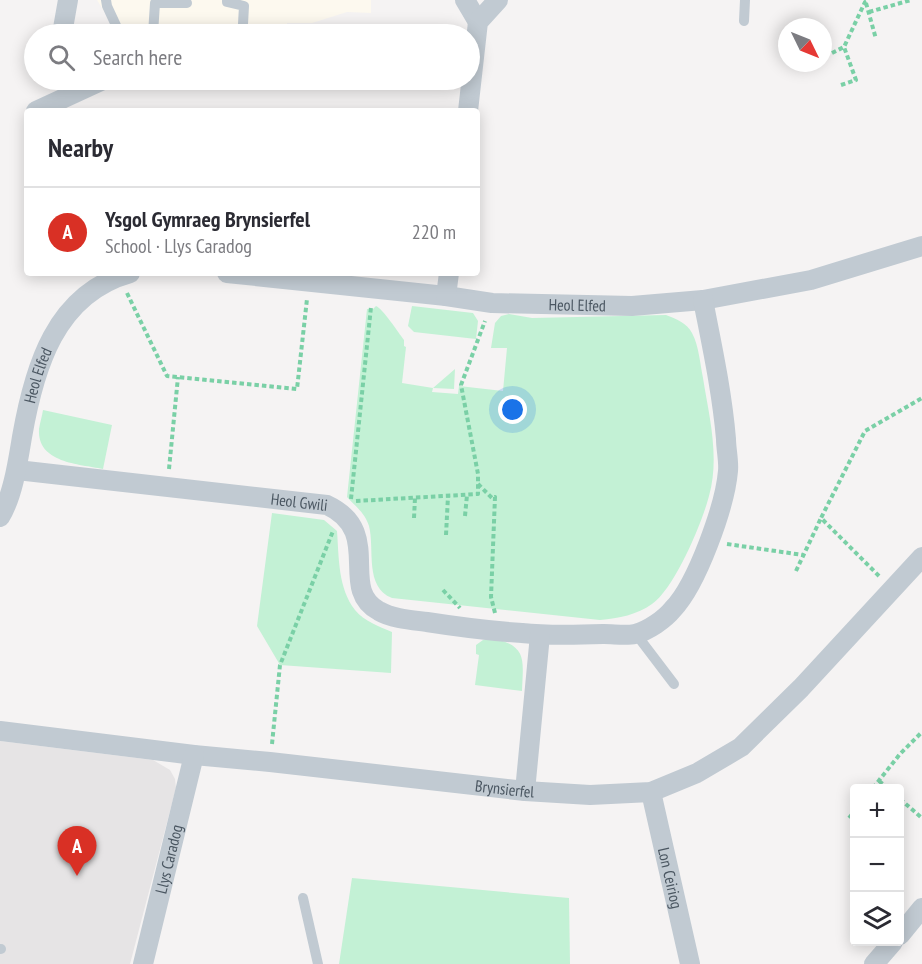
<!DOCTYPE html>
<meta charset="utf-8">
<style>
body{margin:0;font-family:"PT Sans Narrow",sans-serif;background:#f7f7f7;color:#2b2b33}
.controls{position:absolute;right:18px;bottom:18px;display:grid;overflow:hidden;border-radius:6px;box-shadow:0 3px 15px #0003}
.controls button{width:54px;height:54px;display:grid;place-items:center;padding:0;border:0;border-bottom:2px solid #e1e1e2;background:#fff;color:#2b2b33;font:30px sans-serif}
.compass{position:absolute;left:778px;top:18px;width:54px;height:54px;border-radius:50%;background:#fff;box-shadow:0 3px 15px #0003;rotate:133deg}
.you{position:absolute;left:513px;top:410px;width:21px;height:21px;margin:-15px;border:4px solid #fff;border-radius:50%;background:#1a73e8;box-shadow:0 0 0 9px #1a73e833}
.badge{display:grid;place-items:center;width:39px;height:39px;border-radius:50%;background:#d93025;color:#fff;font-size:20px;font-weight:700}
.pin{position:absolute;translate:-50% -50px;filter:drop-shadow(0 2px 3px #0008)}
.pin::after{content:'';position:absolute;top:32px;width:21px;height:18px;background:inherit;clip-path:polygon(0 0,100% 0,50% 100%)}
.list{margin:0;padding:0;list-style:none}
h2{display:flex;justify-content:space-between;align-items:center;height:78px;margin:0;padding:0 24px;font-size:26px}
h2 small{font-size:20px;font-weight:400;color:#7c7c81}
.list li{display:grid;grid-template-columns:39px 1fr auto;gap:18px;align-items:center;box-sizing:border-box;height:90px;padding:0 24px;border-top:2px solid #e1e1e2}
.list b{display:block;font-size:22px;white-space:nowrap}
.list p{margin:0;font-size:20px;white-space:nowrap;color:#7c7c81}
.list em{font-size:20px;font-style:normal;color:#7c7c81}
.icon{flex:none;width:33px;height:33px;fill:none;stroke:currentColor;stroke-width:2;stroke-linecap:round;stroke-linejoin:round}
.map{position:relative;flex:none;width:922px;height:964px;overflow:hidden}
.search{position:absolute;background:#fff;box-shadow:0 3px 15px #0003;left:24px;top:24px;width:456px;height:66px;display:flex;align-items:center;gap:15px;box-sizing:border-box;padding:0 21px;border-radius:33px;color:#7c7c81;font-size:22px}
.panel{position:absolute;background:#fff;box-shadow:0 3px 15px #0003;left:24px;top:108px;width:456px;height:168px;border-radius:6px}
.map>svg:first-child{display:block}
</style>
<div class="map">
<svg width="922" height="964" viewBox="0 0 922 964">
<rect width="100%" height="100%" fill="#f5f3f3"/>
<path fill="#fdf9ef" d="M97 0H371V13L347 12 312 23H287L286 34H115V29Z"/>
<path fill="#e6e4e5" d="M0 741 153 760 170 770 175 779 176 788 130 964H0Z"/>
<g fill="#c3f1d5">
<path d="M376 306C383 309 398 332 404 340V346L406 347 402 383 433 388 455 369 454 389 433 388 432 392 458 394 459 386 503 391 507 348H491L495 323 501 316 509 314 532 318 666 315C676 319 687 323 692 333 699 346 700 364 703 378 709 416 720 457 709 496 702 523 675 588 652 604 637 615 619 618 600 620L392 598C364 587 375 549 369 526 365 513 356 507 347 497L367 309H373Z"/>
<path d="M412 306 473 313 478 321 476 339 414 332 408 326Z"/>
<path d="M43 410 112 425 103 469C79 464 37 463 39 429 40 423 42 416 43 410Z"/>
<path d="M272 513 324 520 337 531C339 558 338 588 355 610 364 621 380 627 392 632L391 673 280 665 257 626Z"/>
<path d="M492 638C528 646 523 660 522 691L475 685 479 655 476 654V645L483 640Z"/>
<path d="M352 878 569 898 570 964H339Z"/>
</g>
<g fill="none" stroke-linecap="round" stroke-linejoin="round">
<g stroke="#7ad0a6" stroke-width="4" stroke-dasharray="4.5 3" stroke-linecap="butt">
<path d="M866 3 876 39"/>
<path d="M869 12 911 0"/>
<path d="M832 53 844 47"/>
<path d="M841 85 856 80 844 47 865 2 869 0"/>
<path d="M127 293 167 376 297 389 307 299"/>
<path d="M169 469 178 377"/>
<path d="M478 484 492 498 495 497 491 597 495 613"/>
<path d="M351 499 371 307"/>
<path d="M356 501 478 494V474L461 385 485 321"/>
<path d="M465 516 467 495"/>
<path d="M414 518 415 498"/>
<path d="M446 535 448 496"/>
<path d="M727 544 803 555"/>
<path d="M796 571 821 518"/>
<path d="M879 576 821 518 865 431 922 398"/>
<path d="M443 590 460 608"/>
<path d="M272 744 280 665 333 531"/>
<path d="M879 781 888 788"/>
<path d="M873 788 900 754 922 732"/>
<path d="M900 799 922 818"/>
<path d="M849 818 854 812"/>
</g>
<g stroke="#c1cad2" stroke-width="10">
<path d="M106 0 107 6 120 34"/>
<path d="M227 0V2L244 6 243 24"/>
<path d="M744 21 745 0"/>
<path d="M153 34 155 3H187"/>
<path d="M636 634 674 684"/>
<path d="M303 898 318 964"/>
<path d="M0 949H1"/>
</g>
<g stroke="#c1cad2" stroke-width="20">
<path d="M465 0 478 22"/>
<path d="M62 34 68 0"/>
<path d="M36 111 101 81"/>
<path d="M468 111 478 22 498 0"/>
<path id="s1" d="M227 273 446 296 492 303 632 306 703 300 811 280 922 246"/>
<path d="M446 296 449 273"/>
<path id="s2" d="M17 470 327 505C385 532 337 589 379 611 393 619 411 620 427 622 459 627 490 631 522 633 549 636 576 635 604 634 614 634 626 636 635 634 648 631 665 619 673 609 697 584 725 506 728 471 729 461 726 449 726 439 722 392 712 346 703 300"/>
<path id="s3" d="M0 517C13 496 18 461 22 437 34 368 55 294 130 273"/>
<path id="s4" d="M0 731 194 755 270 762 525 791 590 795 651 792 697 773 741 747 801 688 922 557"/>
<path d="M525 791 540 635"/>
<path id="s5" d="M651 792 690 964"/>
<path d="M900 935 922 908"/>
<path id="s6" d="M143 964 194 755"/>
<path d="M874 964 893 942"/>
</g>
</g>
<g text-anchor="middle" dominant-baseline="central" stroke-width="5" stroke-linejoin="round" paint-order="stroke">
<g font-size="16" fill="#4a5661" stroke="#fff">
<text stroke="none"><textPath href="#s1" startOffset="352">Heol Elfed</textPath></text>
<text stroke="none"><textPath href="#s3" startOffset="147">Heol Elfed</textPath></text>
<text stroke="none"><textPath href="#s2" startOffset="284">Heol Gwili</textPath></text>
<text stroke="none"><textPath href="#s4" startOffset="508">Brynsierfel</textPath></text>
<text stroke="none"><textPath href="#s6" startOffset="108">Llys Caradog</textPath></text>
<text stroke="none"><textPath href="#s5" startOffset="88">Lon Ceiriog</textPath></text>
</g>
</g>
</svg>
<div class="controls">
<button>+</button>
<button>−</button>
<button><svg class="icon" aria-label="layers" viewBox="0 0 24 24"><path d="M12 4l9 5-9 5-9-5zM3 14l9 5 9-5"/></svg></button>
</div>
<svg class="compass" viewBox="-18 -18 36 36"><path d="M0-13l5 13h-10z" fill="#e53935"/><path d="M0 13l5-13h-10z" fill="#7c7c81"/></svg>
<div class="you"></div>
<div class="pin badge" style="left:77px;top:876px">A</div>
<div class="search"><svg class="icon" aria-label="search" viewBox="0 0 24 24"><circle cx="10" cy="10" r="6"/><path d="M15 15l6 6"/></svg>Search here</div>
<section class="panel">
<h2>Nearby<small></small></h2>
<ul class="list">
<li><span class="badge">A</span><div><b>Ysgol Gymraeg Brynsierfel</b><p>School · Llys Caradog</p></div><em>220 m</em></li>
</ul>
</section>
</div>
